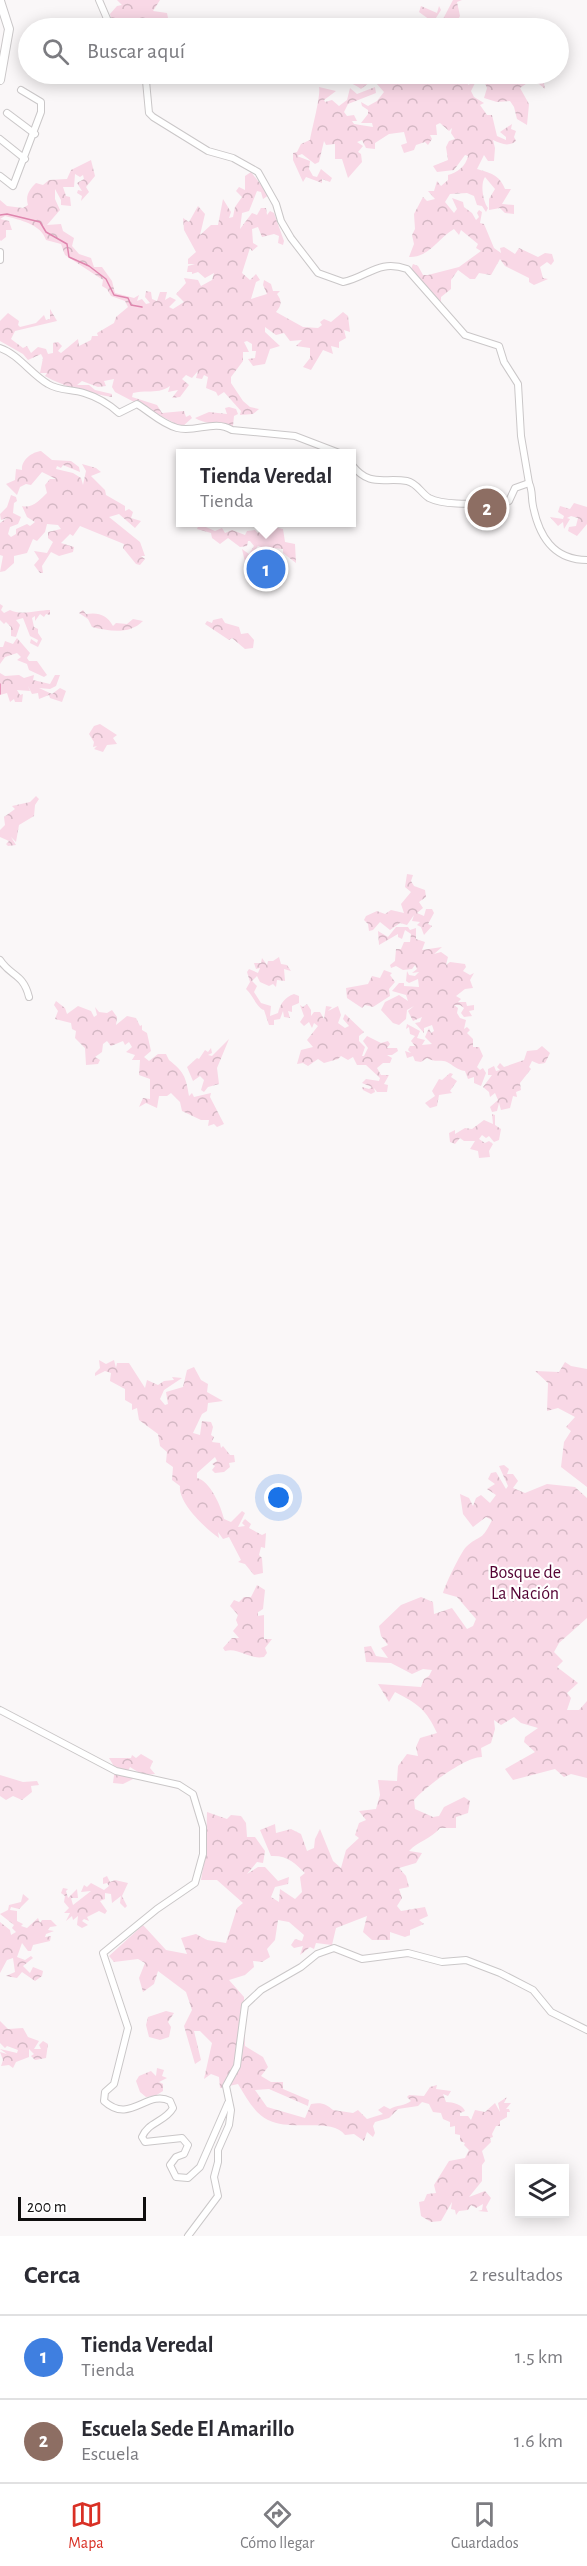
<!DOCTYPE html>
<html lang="es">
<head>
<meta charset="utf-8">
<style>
  body { margin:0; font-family:"Alegreya Sans",sans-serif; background:#f2f2f3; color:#2b2b33 }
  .controls { position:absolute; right:18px; bottom:18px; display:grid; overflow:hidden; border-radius:0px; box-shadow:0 3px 15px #0003 }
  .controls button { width:54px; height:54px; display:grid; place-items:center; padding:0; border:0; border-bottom:2px solid #e1e1e2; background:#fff; color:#2b2b33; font:30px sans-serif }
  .scale { position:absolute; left:18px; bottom:15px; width:128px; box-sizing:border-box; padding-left:6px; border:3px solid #0f0e0e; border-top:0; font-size:16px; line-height:21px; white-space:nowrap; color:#0f0e0e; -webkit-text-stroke:4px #fff; paint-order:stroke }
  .you { position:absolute; left:279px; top:1498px; width:21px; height:21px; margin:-15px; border:4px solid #fff; border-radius:50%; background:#1a73e8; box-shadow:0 0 0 9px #1a73e833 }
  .badge { display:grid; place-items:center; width:39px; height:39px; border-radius:50%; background:#d93025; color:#fff; font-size:20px; font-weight:700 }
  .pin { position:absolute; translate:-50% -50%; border:3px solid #fff; box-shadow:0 2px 6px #0006 }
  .popup { position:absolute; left:176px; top:449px; width:180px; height:78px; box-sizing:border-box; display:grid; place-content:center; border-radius:0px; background:#fff; filter:drop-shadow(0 2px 4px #0005); font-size:20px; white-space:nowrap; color:#7c7c81 }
  .popup b { font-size:22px; color:#2b2b33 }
  .popup::after { content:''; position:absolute; left:50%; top:100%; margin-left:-12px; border:12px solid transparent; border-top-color:#fff }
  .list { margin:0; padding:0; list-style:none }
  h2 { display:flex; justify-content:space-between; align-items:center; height:78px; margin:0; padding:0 24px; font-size:26px }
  h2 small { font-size:20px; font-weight:400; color:#7c7c81 }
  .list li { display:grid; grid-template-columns:39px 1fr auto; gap:18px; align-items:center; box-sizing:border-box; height:84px; padding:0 24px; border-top:2px solid #e1e1e2 }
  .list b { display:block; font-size:22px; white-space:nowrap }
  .list p { margin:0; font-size:20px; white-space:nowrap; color:#7c7c81 }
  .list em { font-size:20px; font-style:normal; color:#7c7c81 }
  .icon { flex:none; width:33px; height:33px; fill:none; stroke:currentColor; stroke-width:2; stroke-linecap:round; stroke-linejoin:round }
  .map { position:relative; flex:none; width:587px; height:2236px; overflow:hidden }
  .search { position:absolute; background:#fff; box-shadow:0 3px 15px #0003; left:18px; right:18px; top:18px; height:66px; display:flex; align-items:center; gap:15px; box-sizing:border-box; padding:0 21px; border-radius:33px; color:#7c7c81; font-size:22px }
  .sheet { height:246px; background:#fff }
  nav { display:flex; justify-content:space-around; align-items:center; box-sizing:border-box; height:84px; border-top:2px solid #e1e1e2; background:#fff; font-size:16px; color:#7c7c81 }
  nav a { display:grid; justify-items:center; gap:3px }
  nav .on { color:#d93025 }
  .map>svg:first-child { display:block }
  .forest { fill:url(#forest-crowns) }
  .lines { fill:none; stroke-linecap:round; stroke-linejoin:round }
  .stream { stroke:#df86ae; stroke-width:1.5 }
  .minor-casing { stroke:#cac7c8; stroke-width:8 }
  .major-casing { stroke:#cac7c8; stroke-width:10 }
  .minor { stroke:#fff; stroke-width:6 }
  .major { stroke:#fff; stroke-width:8 }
  .labels { text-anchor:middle; stroke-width:4.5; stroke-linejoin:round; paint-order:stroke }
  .park-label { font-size:18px; fill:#540233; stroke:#fff }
</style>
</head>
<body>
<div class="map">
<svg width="587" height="2236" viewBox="0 0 587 2236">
  <defs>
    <pattern id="forest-crowns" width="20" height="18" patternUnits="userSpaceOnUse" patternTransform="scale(1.5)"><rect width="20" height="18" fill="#f9d8e6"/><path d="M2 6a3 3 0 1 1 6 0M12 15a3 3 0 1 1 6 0" fill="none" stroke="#d4b8c4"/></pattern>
  </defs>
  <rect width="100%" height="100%" fill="#faf7f8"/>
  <g class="forest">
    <polygon points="117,0 160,0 153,11 167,13 169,23 156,27 158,21 152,18 148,21 150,28 145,28 144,22 137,20 128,26 122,23 120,28 125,28 113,28 110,14 117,6 122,5"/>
    <polygon points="453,0 462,0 457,2 460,16 457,21 462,28 416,28 421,27 421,20 430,20 419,12 421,6 437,13 439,6 441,10 436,18 443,19"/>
    <path d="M328,74H464L463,78L467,79L468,85L476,81L471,91L474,97L484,103L480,105L487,115H492L497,136L506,140V137L500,132L512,124L511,129L516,131L514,137L516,141C508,147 502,144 493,140L495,148L494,161H488L484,155L477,169C490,173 499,174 505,189H511L502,204L514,205V214L505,213L500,208L489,210V199L495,189L485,177C480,184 483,202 488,208L486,212L482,206L477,205L474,196L467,193L450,194L445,202L454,213L457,209L452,198L463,202L464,207L472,213L476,220L479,217L477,213L479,210L482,212L480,223L484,224L494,248L501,253L500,248L504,247L515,254L519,248L538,257L545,253L552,254L554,261L551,265L547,262L540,267L543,278L548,279L534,285L529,282V278L505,266L500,259L491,275L479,273L475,279H470L458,270L451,280V289L441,297V305L411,269L413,264L418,266L423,275H428L459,267L481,251L476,248L478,244L461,230L459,235L454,229C439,237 429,258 409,257L414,244L412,235L415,229L414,214L423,197L427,201L435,199L428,191H434L437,181L441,186L448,180V175C457,173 466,166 468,156L465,155L454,170L437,172L433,166L448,160L446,147L449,141L455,139L451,133L452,128L449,131L440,123L436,125L437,135H430L432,139L428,145L425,142L416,145L414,150L404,153L401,145L407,143L404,132L389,134L375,143V149L366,148L362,140L357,142L363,146L358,152L361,154L362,162L348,178L342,159H335V144L326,145L324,141L319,162L315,164L302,154L297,156L310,161L309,169L313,176L317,177L321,169L332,178L330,182L322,179V183L306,177L303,182L293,160V153L297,152L301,144L310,140C312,128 321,96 319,87L336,91L324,100L325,102L332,100L339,106L347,100L350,88L357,94L375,87L376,93L348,104L344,112L347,116L354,115L357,121H352L354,124L373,127L372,123H361L368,114V110L362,106L361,102L368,106L377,101L384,92L376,83L370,82L361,89C354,83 337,77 328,80L325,79Z"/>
    <polygon points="490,74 552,74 553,76 543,77 545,89 533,79 520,88 529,104 527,125 517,119 514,107 510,101 497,102 484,98 487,88 483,79"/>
    <path d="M91,160L95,176L86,187L89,192L81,201L82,196L77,193L78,190L82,191L77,183L84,179L83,175L80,177L75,174L74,187H63L66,196L70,197L71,206L61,205V200L55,189V199L60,210L47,225L61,224L63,231L74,238L72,246L79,254L91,258L94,267H102L112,281L115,293L134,298L139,295L137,301L142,299L146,304L150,303L145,297L146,291L151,292L152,299L157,301L160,292H167L165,300L170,297L176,300L169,307L173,309L184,302L176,294L186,283L184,278L198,280L201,286L212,280L214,273L205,278L198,272L192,274V272H187L188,266L195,264H188V259L196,252L184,230L183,218L189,222L198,206L205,214L200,235L211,225H218L223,199L231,212L229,218L233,217L235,207L242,197L236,191L239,187L245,190V176L251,172L269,195L263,199L261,192L257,191L249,211L242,213L240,229L252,213L257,215L261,208H266L267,215L270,211L274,213L284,241L283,245L278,243L279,236L274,234L262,237L258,227L252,229L253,243L258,246L252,251L250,248L242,273L250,280L256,274L260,280L256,282L251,299L267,294L263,285L264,280L271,284L273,291H280L277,294C282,301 282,305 276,312L303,327L318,328L322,325L320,322L324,319L331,322L343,312L348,316L350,332L344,330L346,338L339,342V348L331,346L333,354L323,350L311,370L303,367L310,358V348L296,346L302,340L290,341L284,333L276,335L265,327V332L280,346L270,349L265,364L253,366L248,359L255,358L256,351H252V344L247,341L244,342L249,352H243V361L231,377V383L243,401L250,407L259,409L253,414L240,415L241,411L224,392L218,396L216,392L206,388L208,377L204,375L202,379L196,378L198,371L192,378L186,375L182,379L189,385L180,397L172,398L178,390L168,392L170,386C158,395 146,389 133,393L132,397L157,405L162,413L184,411L186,417L190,415L192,418L182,427L115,392L112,387L114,379L104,381L106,386L98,387L82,381L77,385H89L95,390L112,394V397C89,393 64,387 45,376L47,373H40L43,358L41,354L28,360L23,354L0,341V321L8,313L19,321L18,325L20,327L36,323L44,315L46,320L50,319V309L57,321L15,331L11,339L23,348L27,346L31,353L38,347L46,349L48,354L53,353V343L58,342L62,346L58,351L61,353L78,339L79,346L91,340L92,336H98L97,333L114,323L116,317L128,307L125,301L111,296L107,289L102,286L103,280L65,255L61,244L46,240C41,224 20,220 5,216L0,219L9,221L12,230H6V237L1,241L0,240V200L7,206L23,208L28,205C25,195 30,189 36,183L43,185L49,180L67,179L71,170Z"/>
    <path d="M229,407L236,409L238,414L234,416L233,426C221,424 204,424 195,418L209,412L227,414L225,408Z"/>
    <path d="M41,451L52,460L71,461L79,467L80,472L63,465L61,468L57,466L56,469L73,473L81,478L83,485L86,471L82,464L96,468L101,472L91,476L105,490L106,495L125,506V511L129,509L133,512L131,518L141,521L135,528L119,514L109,517L140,542L145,556H141L145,559L140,565L136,564L123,548L124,544L80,526L73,536L70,534L61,543L74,547L73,552L59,556L51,552L42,566L43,573H40L34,565L39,559L34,551L47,553L53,542L48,538V532L61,529L58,525L47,524L45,532L37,541L33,539L27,553L14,556V563L5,571L0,572L3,556L0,555V523L7,518L1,520L0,514L7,507L11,495L16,497L17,501L14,503L13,513L21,517L18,524L10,527L8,534L11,537L16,534V529L27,524L30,526L35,522L27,517L22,506C32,509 41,499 47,493L45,485L50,479H56L42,472L31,485L26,484L20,487L17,495L6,484L15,480L16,469L22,470C21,460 32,452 41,451Z"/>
    <polygon points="574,503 587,507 587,524 577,536 568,531 569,527 576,526 578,518 571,516 567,518 570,519 564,529 563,522 558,526 550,517 563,519 564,516 558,512 560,506 570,509"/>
    <polygon points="253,523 262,524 267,531 275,529 277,525 278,528 283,529 285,542 295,544 296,563 283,553 283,549 273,548 270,550 258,546 256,549 262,557 249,559 261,566 258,576 245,562 242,549 249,554 254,546 250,541 248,541 247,546 240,547 228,538 220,544 212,538 211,533 197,529 199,524 215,531 222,528 225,533 232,530 245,535 247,531 255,530 258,533 260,531"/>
    <path d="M0,604L3,606L1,610L4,613L10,610C21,616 38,610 50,610V615L46,614L44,617L40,614L35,621V616L32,618L34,627L38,629V633L42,639L38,647L30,643L31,639L37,643L38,640L30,636L23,618L16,620L20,625L16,637L11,636V627L6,622L4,624L0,620Z"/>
    <path d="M83,610L86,614C99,612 107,615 113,626L116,623L127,624L133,619L143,621C129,635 109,631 92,627L88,619L79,613Z"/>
    <polygon points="222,618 225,623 239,627 241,634 248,633 254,640 253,648 245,649 232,638 229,640 205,624 207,621 212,623 213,620"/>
    <polygon points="17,638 30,653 27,658 29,661 37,661 47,675 44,677 29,670 27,664 17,660 21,657 17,653 5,657 0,664 0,647 3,647 5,641 13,644"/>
    <polygon points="0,673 5,676 19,675 24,678 34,675 33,680 50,684 55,675 60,675 56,686 50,689 39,688 52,694 60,688 66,691 62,702 50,698 49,695 39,699 38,693 32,694 28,686 30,691 17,690 20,695 23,694 22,702 15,702 14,699 10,702 7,693 0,695"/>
    <polygon points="100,724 117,735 113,738 117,744 107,745 103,752 94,749 97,746 93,747 94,742 89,734 94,726"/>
    <polygon points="36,796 39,799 35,805 34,816 19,825 16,842 11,837 16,845 8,846 6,844 9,841 0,837 0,830 5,825 4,817 15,809 12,806 30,802"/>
    <polygon points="407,874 413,875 411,881 414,886 425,890 426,897 419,902 423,908 417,913 424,916 426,909 432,909 434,913 428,924 432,926 424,935 421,927 417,925 420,922 412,921 414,915 407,925 400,923 390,930 380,922 373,930 369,931 368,924 364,920 366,916 377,911 385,914 391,910 404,913 401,904 411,892 405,887"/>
    <path d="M396,927H408L410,930L416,928V939L425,942L422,950L442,947L434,954L441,952L448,957L446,965L450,962L465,964L466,967L463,971L470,975L474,973L470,980L473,988L465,989L456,996L461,999L458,1002H466L467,1006L474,1005V1010L469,1011L472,1016L464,1017L461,1013L464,1008L460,1005H454L458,1008L457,1013L460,1018L466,1020L464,1029L467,1027L470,1030L467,1033L473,1039V1047H479L483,1056L477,1067L480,1070L483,1068L486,1073L481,1086L474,1083V1077L468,1079L465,1071C457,1070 453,1065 447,1062C440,1059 435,1063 427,1058L421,1062L415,1061L413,1056L407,1058L405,1051L411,1053L408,1050L410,1046H415L411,1041L415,1036L410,1034L409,1027L406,1029L407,1024L420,1031L417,1038L425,1040L422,1045L432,1044L425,1037L429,1028L431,1033L434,1031L432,1025L424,1028V1033L415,1023L420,1022L422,1017L413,1021L408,1011L414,1006L407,1010L406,1019L399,1025L393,1023L381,1010L385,1002L399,995L408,1001L406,995L392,991L399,983H404V986L419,987L418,979L409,983L406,981L407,971L409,975L415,976L419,972L412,973L417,969L415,965L412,969L403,970L396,966L391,968L390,965L395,961L396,949H401L404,942H410L411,934L405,930L402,939L398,937V934L379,945L378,931L388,937Z"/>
    <path d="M279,957L281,964L287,965L291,971L284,969L285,981L277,980L276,987L273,984L269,986L260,982L257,976L252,981L257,986L254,992L261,1003L271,1006L270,1016L278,1013C280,1004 285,997 294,994L299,996V1003L292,1006V1012L288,1011L290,1018L284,1017L283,1011L280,1019L274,1020V1025H269L264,1010C256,1007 253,995 246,989L250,982L247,972L249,969L258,973L260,968L256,969L254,963H261L262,958L267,965L268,961H273Z"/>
    <polygon points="384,970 392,973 390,975 395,982 389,989 390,996 373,1007 365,1005 362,1008 347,998 346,988 368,984 372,976 380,978"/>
    <path d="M56,1001L65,1008L67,1014L78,1006L91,1011L94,1017L97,1015L95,1007L99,1012L107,1013L112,1010L117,1017L116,1025L127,1016L136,1018L140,1026L142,1025V1030L147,1033L151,1051L144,1057L149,1061L158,1054H166L169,1060C183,1071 186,1076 189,1096L192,1093L194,1097L211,1093L210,1097L224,1124L217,1127L214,1124L208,1126L209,1120H201L182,1111L180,1102L171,1093L167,1096H159L157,1108L146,1103L139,1107L143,1098L150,1099V1079L139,1075L140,1060H132L135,1055L126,1052L132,1047L129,1042L125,1045L123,1041L111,1046L107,1041L103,1044L102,1052L95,1057L100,1060L98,1064L86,1065L85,1048L75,1038L76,1031L72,1029L71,1023L55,1019L58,1011L54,1005Z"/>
    <polygon points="307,1004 311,1010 311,1016 314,1012 320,1012 324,1019 326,1006 332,1007 328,1011 338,1006 341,1015 338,1023 345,1028 349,1026 343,1019 345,1014 364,1032 359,1036 359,1041 365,1047 362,1056 364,1056 368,1048 363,1041 367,1036 381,1043 388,1041 390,1044 387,1048 397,1048 398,1051 392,1055 387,1055 392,1058 390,1063 383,1063 377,1068 381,1075 389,1075 384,1084 388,1085 387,1092 377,1092 374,1088 375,1092 371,1094 363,1090 362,1087 369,1089 372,1087 362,1083 366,1079 379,1081 380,1078 366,1065 357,1065 353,1057 348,1060 341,1056 338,1059 324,1063 318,1059 308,1066 303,1063 297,1064 301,1050 313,1047 307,1040 318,1026 314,1023 312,1028 309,1022 304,1026 300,1022 304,1016 300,1005 303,1007"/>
    <polygon points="229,1039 217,1068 219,1084 208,1087 204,1092 201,1090 204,1080 200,1076 193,1081 187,1067 197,1058 199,1059 205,1050 208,1052 211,1048 212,1053 208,1055 212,1056"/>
    <polygon points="542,1046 550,1053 545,1063 539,1064 532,1061 529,1067 531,1069 520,1083 521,1090 516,1092 517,1097 513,1096 510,1108 501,1110 499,1103 497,1111 492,1112 490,1107 498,1100 495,1093 490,1097 489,1092 483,1087 492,1075 488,1075 488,1069 494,1066 496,1071 500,1070 497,1067 500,1063 504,1067 524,1060 527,1051 537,1050"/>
    <polygon points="450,1073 453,1074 451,1077 457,1081 450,1091 452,1093 439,1095 437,1106 430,1108 425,1103 435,1096 432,1091 439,1079 442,1080"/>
    <polygon points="492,1114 495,1115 495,1125 501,1129 499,1140 494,1142 489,1136 486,1138 482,1135 479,1139 485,1143 489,1141 493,1144 489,1151 490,1157 479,1158 478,1151 470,1149 475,1141 464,1141 460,1138 455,1144 450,1142 449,1133 455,1130 455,1134 465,1128 472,1129 484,1120 493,1124"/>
    <path d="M99,1360L106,1364L114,1360L116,1368L117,1363H129L145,1388L147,1380L158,1385L164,1381L174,1380L172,1377L182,1378L164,1390L160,1399L165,1405L168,1404L166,1392L183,1387L187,1370L194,1367L201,1380L208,1384L207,1392L223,1401L208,1403L207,1411L202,1414L193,1433L200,1435L202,1421L211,1422L213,1427L211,1435L214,1437L212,1442L220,1443L221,1448L223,1446L230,1455H234L235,1462L229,1463L230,1467L224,1472L215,1473L212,1470L215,1466L212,1464L217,1461L215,1457L197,1473V1478C210,1481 221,1506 224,1519L231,1522L242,1511L245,1513L238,1527L245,1526L242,1523L245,1519L251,1524L249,1528L262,1535L266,1533L265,1548L261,1547L259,1555L262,1558L263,1573L254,1575L245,1564L238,1562L241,1560L229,1537L223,1539L218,1532L219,1538C205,1528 178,1503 180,1486L172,1480L173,1467L166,1462L167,1452L160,1446L158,1434L139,1420L137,1408L132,1410V1404L125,1400V1389L110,1381L111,1373L105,1371L95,1376V1373L100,1368Z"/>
    <polygon points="565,1362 571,1366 587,1369 587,1487 561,1467 564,1442 571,1431 566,1427 575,1417 558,1408 547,1411 548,1383 535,1371 559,1372"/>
    <path d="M504,1465L509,1469L507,1474H513L518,1481L513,1488L525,1493L547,1484L575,1487L587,1498V1618L559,1643L554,1652L563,1661L557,1667L578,1683L567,1693L571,1698L567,1710H579L587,1701V1778L571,1774L564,1777L555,1769L513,1780L505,1769L535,1752L524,1742L525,1737L538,1728L521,1723L514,1717L501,1725L494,1720L495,1729L491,1743L481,1748L482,1757C466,1756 424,1788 414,1800L415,1809L433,1817L439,1816L444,1807L464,1797L470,1801L468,1813L456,1817V1828H440C431,1839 418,1841 409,1851L422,1853L416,1863L399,1868L406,1876L409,1887L399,1889L402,1898L397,1906L401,1911L425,1907L428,1916L419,1920L424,1924L410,1930V1935L405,1937L390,1932V1940H372L363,1932L367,1916L336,1928L332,1945L316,1943L314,1949L310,1947L300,1955L303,1946L294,1948L291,1945L295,1939L302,1941L304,1935L289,1922L278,1920L275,1940L267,1949L270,1957L262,1962L253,1961L254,1967L245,1975L229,1980L244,1997L245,2046L263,2057L268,2067L261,2076L271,2082H283V2089L309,2100L308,2106L269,2089L255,2090L267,2107L305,2118L311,2104C322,2102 326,2104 333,2110L353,2113L358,2110L367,2119L383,2114L378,2110L384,2106L390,2109C396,2105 405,2106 411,2101L407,2097L409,2095L424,2096L430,2087L437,2085L436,2089L451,2091L448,2096L443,2094L446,2102C453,2102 463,2105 465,2111L460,2113V2116H468L471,2120L475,2110L485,2112L495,2103L500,2112L498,2103L507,2097L504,2103H511L506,2109H509L510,2112H507V2117L500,2121V2126H496L492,2134L493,2137L490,2138L491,2142L482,2151L485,2161L482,2165V2181L469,2197L485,2191L491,2198L486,2207L488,2212L478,2211L482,2210L483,2204L476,2208L471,2205L468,2210L459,2211L456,2215L455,2210L451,2209L452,2202L441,2221L431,2222L421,2216L419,2202L424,2201L427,2194L436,2193L434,2185L449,2161L465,2158L469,2150L464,2145L465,2143L460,2141V2135L455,2134V2126L450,2127V2122L443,2119L441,2113L433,2112L429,2104L422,2102L418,2106L398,2109L389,2118L375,2122L373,2126L375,2133L373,2137L367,2132L364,2141L354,2134L345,2135C332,2117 291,2132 268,2120C254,2113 246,2097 238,2084L220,2088L219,2077L211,2074L204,2079L212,2043L200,2031H194L201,2060L195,2064L184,2026L192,2010L186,1992L158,1971L154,1984L143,1992L139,1978L145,1963L138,1959L114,1962L109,1956L143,1925L166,1950L187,1954L181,1938L196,1934L207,1940L226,1943L237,1908L243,1903L217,1880H201L206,1851L207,1812L227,1819L231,1815L241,1816L246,1823L247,1837H255L265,1851L263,1863L257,1862L247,1874L258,1867H265L278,1881L289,1877L288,1884L275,1887L271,1897L279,1902L280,1889L295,1899L302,1892L300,1877L305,1873C295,1863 287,1855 271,1856L260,1830L275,1824L276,1833L291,1829L301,1834L307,1851L314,1848L315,1839L320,1829L333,1861L341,1868L346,1850L359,1838L355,1835L359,1823L366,1820L359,1811L376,1809L380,1795L378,1780L397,1781L398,1766L407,1754L418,1756L416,1747L420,1738L437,1733C426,1709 418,1704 395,1692L389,1702L378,1684L421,1687L424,1679L429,1676L432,1670L423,1669L412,1674L391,1663L366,1662L364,1647L371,1646L376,1656L388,1658L381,1648L388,1645L381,1636L379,1626L401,1605L421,1597L433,1602L434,1614L452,1608L467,1629L473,1626L476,1619L457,1597L443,1593C445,1585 461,1552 466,1547C481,1533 481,1543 492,1520L486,1517L473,1527L463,1514L460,1494L469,1498L473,1506L476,1498L481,1495L490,1503L496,1495L487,1489L495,1484L488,1479L491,1473L496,1472L506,1489L508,1486L499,1466Z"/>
    <path d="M257,1585L265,1590L263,1609L258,1612V1616L264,1615V1639H272L265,1648L267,1653L264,1657C249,1660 239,1647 225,1651L223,1648L232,1638H239L233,1631L238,1625L236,1620L238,1615L230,1606L234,1600L239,1602L244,1597H251Z"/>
    <polygon points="141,1754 153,1761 150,1768 155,1774 143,1775 130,1767 128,1771 120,1768 134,1776 133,1779 123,1784 113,1783 115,1768 109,1758 131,1758 132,1755 136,1758"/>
    <polygon points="0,1775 23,1782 37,1781 39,1785 31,1786 32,1792 22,1800 13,1796 6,1800 0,1796"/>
    <polygon points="107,1876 110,1882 115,1880 128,1883 122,1896 127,1906 125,1908 120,1903 121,1896 112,1903 111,1894 105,1893 105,1899 100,1901 107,1911 105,1914 99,1911 87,1917 89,1921 84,1919 82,1921 88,1925 82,1928 77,1925 78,1916 73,1920 72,1916 66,1921 70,1913 64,1913 69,1908 64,1902 65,1896 61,1893 63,1888 68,1889 66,1891 68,1898 77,1889 78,1898 71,1898 73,1905 91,1891 81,1892 84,1885 87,1887 91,1883 104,1890 109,1886 107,1883 103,1884 103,1878"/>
    <polygon points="23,1894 29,1899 19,1909 11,1907 10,1910 17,1911 17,1921 23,1924 21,1926 27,1928 38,1918 40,1923 42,1920 51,1920 57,1926 50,1927 48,1930 54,1931 46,1934 45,1937 51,1936 50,1941 33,1945 31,1951 28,1951 22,1943 17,1957 25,1960 31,1956 33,1958 23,1966 30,1973 33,1967 43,1971 42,1976 35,1981 22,1972 17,1978 6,1976 15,1972 13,1958 7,1960 0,1973 0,1922 10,1930 11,1935 16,1932 12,1928 14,1925 0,1914 8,1910 9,1905 21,1902"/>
    <polygon points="166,2011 174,2013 168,2022 171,2027 169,2037 160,2040 149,2037 146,2025 148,2017"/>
    <polygon points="0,2021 8,2029 23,2028 28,2037 39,2041 34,2049 41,2049 39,2045 43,2041 48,2044 46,2058 35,2060 31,2056 34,2054 29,2049 29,2057 16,2062 13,2068 9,2065 1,2066 3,2060 0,2052 7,2054 0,2049 17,2053 18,2050 7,2046 5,2048 0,2043"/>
    <polygon points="157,2068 164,2070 162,2076 167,2078 159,2082 163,2084 163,2091 155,2096 146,2097 140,2092 136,2081 139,2076 151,2071 156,2076"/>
  </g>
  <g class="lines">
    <g class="stream">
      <polyline points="0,215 7,214 40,222 46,232 67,244 69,257 89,266 106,279 114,295 128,298 131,305 142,307"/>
      <polyline points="0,684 0,694"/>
    </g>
    <defs>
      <g id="minor">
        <polyline points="99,0 111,28"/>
        <path d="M142,74L146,81L149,113L153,117L208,151L233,158L258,172L276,204L281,221L291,238L318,273L343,282C368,277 378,259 407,269L465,335L499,346L504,362L518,384L521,436L529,483"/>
        <polyline points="7,113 35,134"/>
        <polyline points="0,139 25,159"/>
        <polyline points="0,176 13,186 41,112 41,102 21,90"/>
        <polyline points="0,252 0,260"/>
        <path d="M0,348C18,354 31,374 48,384C59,391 72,389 84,393C97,397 109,404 119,413L137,404C150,412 162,424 177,428C196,433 214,419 232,430L295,436L342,454"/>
        <path d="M352,465C370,488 384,477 407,481C417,483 421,493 429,498C447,507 484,503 504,503L509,501L515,488L529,483C533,491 531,497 533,506C539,536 553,560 587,560"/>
        <path d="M0,960C11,977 23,973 29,997"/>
        <path d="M0,1710L116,1771L179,1785L193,1794L203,1827V1854L195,1883L157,1909L103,1953L128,2028L114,2084L105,2092L104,2101C130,2125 147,2089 170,2101L173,2108C165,2122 148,2122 142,2137L145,2142L182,2138L188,2145L184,2154L176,2157L170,2165L176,2177L188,2178L200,2167L228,2103"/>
        <polyline points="188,2236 218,2196 214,2177 218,2162 218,2150 229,2125 231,2110 226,2086 237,2066 245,2005 261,1990 301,1967 317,1954 334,1948 362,1959 408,1953 442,1962 466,1960 500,1973 533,1990 551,2012 587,2030"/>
      </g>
      <polyline id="major" points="0,1 9,29 0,80"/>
    </defs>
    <use href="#minor" class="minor-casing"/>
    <use href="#major" class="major-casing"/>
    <use href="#minor" class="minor"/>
    <use href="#major" class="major"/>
  </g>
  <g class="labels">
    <g class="park-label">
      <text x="525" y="1578">Bosque de<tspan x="525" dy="21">La Nación</tspan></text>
    </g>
  </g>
</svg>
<div class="controls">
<button><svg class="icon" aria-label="layers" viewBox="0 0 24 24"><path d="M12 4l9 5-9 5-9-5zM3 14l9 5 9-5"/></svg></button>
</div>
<div class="scale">200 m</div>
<div class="you"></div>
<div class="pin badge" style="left:266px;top:569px;background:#3f7fe0">1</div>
<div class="popup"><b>Tienda Veredal</b>Tienda</div>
<div class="pin badge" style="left:487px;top:508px;background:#8d6e63">2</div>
<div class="search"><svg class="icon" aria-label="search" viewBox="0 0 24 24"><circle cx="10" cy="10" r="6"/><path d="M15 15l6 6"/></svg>Buscar aquí</div>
</div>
<section class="sheet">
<h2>Cerca<small>2 resultados</small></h2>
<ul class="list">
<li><span class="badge" style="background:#3f7fe0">1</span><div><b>Tienda Veredal</b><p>Tienda</p></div><em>1.5 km</em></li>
<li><span class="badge" style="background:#8d6e63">2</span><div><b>Escuela Sede El Amarillo</b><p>Escuela</p></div><em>1.6 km</em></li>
</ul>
</section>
<nav>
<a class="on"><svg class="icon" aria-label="map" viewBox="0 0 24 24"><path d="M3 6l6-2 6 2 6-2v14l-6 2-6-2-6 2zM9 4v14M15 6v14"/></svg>Mapa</a>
<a><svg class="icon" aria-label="directions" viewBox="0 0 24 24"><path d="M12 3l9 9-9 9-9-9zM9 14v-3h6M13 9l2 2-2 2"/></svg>Cómo llegar</a>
<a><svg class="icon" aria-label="saved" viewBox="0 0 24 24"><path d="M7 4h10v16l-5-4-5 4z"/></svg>Guardados</a>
</nav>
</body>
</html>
